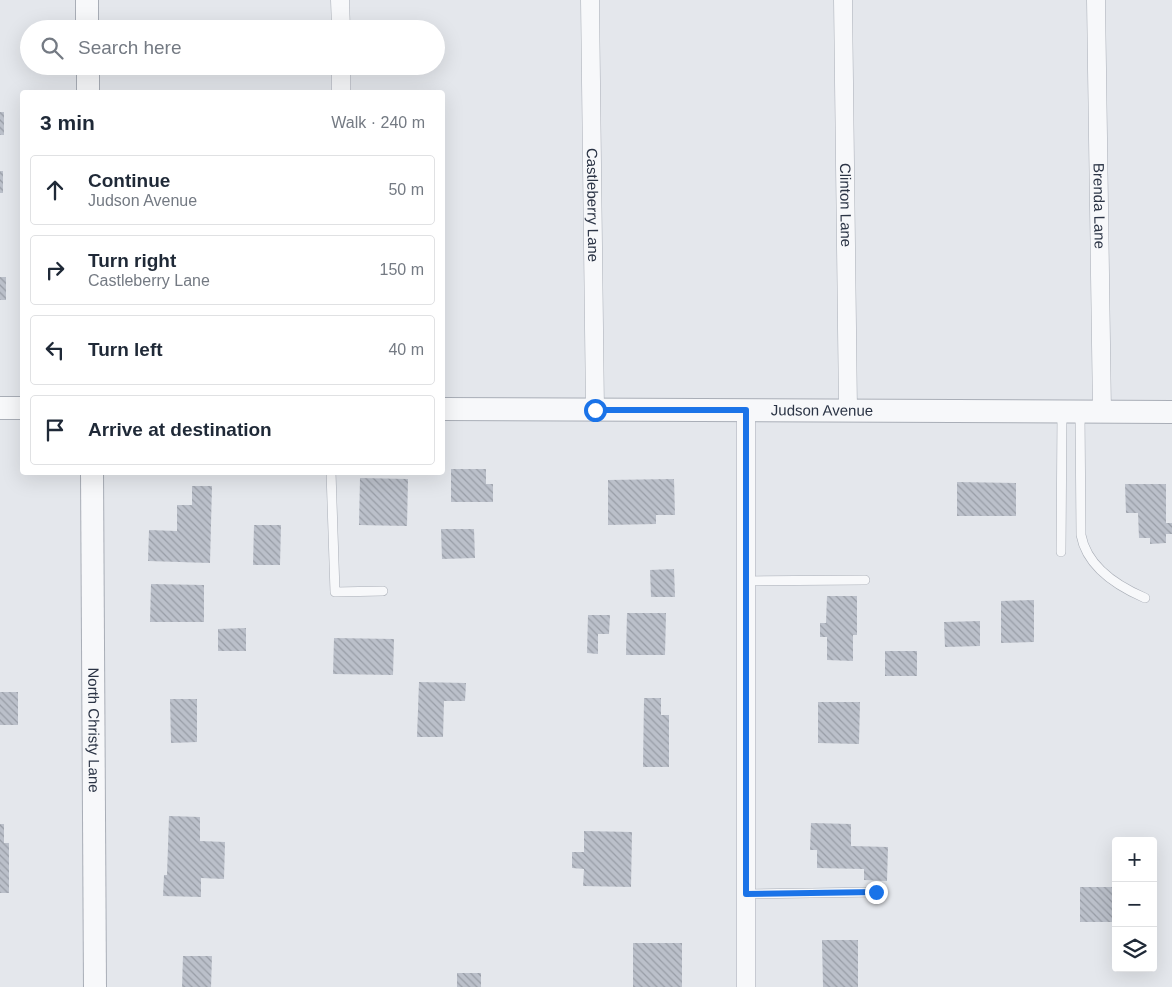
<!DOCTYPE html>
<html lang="en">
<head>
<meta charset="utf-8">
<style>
  body { margin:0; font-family:Arial,sans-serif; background:#f6f6f7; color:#1f2937 }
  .controls { position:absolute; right:15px; bottom:15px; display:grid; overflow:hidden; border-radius:5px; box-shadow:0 5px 20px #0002 }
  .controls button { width:45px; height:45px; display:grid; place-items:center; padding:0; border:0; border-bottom:1px solid #e0e1e3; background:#fff; color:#1f2937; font:25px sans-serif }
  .stop { position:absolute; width:15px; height:15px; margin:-11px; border:4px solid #1a73e8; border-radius:50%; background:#fff }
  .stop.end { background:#1a73e8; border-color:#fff; box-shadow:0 1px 5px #0008 }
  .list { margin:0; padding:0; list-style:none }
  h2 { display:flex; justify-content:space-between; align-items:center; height:65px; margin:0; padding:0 20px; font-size:21px }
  h2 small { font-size:16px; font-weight:400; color:#747a83 }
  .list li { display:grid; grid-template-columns:32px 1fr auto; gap:15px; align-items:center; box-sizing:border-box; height:70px; margin:0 10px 10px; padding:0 10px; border:1px solid #e0e1e3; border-radius:5px }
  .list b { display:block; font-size:19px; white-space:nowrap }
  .list p { margin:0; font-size:16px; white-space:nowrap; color:#747a83 }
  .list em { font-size:16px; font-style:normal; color:#747a83 }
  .icon { flex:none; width:28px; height:28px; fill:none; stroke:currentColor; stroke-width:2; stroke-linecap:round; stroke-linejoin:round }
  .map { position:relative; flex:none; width:1172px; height:987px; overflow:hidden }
  .search { position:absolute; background:#fff; box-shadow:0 5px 20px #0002; left:20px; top:20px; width:425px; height:55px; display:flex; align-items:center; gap:12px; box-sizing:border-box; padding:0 18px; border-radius:28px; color:#747a83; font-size:19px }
  .panel { position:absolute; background:#fff; box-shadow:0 5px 20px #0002; left:20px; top:90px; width:425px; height:385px; border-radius:5px }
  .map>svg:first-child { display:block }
  .building { fill:url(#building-back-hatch) }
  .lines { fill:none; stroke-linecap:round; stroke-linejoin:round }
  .service-casing { stroke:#a9aeb7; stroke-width:10 }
  .minor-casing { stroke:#a9aeb7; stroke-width:19 }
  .tertiary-casing { stroke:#a9aeb7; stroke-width:24 }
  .service { stroke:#f7f8fa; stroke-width:9 }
  .minor { stroke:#f7f8fa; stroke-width:18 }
  .tertiary { stroke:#f7f8fa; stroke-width:22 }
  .route { stroke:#1a73e8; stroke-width:6 }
  .labels { text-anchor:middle; stroke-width:5; stroke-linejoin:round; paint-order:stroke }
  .street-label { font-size:15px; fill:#2b3445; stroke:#f4f6f9 }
</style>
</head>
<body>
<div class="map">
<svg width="1172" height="987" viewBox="0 0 1172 987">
  <defs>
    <pattern id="building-back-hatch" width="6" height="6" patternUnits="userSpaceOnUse" patternTransform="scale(1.25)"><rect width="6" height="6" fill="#bbc0ca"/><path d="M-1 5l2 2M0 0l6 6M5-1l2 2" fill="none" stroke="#989da6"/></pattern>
  </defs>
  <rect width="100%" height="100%" fill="#e4e7ec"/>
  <g class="building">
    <rect x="0" y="112" width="4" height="23"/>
    <rect x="0" y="171" width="3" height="22"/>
    <rect x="0" y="277" width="6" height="23"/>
    <polygon points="451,469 486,469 486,484 493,484 493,502 451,502"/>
    <polygon points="360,478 408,479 407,526 359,525"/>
    <polygon points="674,479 675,515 656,515 656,524 608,525 608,480"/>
    <polygon points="957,482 1016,483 1016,516 957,516"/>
    <polygon points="1125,484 1166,484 1166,523 1172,523 1172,534 1166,534 1166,543 1150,544 1150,538 1139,538 1138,513 1126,513"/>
    <polygon points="192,486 212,486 210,563 148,561 149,530 177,531 177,505 192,505"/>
    <polygon points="254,525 281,525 280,565 253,565"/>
    <polygon points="441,529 474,529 475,558 442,559"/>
    <polygon points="674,569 675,597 651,597 650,570"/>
    <polygon points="151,584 204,585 204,622 150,622"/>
    <polygon points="827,596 857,596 857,635 853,635 853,661 827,660 827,637 820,637 820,623 826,623"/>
    <polygon points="1034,600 1034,642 1001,643 1001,601"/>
    <polygon points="627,613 666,613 665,655 626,655"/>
    <polygon points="588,615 610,615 609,634 598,634 598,654 587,653"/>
    <polygon points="980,621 980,646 945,647 944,622"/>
    <polygon points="246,628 246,651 218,651 218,629"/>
    <polygon points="334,638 394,639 393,675 333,674"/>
    <rect x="885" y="651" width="32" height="25"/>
    <polygon points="419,682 466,683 465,701 444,701 443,737 417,737"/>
    <rect x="0" y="692" width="18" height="33"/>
    <polygon points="644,698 661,698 661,715 669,715 669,767 643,767"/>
    <polygon points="170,699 197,699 197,742 171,743"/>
    <polygon points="818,702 860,702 859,744 818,743"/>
    <polygon points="169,816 200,817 200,841 225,842 224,879 201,878 201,897 163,896 164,875 167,875"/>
    <polygon points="811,823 851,824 851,846 888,847 887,881 864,880 864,869 817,868 817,850 810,850"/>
    <polygon points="0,824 4,824 4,843 9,843 9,893 0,893"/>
    <polygon points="584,831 632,832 631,887 583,886 584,869 572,868 572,852 584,852"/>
    <rect x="1080" y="887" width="36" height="35"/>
    <polygon points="822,940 858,940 858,987 823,987"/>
    <rect x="633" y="943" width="49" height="44"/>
    <polygon points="183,956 212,956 211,987 182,987"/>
    <rect x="457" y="973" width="24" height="14"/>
  </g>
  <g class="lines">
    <defs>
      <g id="service">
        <path d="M1080,412L1081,535C1087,567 1117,586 1145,598"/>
        <polyline points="331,472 335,592 383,591"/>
        <polyline points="1061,552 1062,412"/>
        <polyline points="746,581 865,580"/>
        <polyline points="746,894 876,892"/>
      </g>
      <g id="minor">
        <polyline points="340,0 341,29"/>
        <path id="s1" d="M590,0L595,410"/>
        <path id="s2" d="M843,0L848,410"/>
        <path id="s3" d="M1096,0L1102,412"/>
        <polyline points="341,66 341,92"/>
        <polyline points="746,410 746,987"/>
      </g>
      <g id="tertiary">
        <polyline points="87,0 87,29"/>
        <polyline points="88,66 88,92"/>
        <polyline points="0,408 22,408"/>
        <path id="s4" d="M442,409L1172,412"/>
        <path id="s5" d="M92,472L95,987"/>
      </g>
    </defs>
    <use href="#service" class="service-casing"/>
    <use href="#minor" class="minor-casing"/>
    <use href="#tertiary" class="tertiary-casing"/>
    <use href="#service" class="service"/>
    <use href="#minor" class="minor"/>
    <use href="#tertiary" class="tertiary"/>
  </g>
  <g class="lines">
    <polyline class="route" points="595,410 746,410 746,894 876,892"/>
  </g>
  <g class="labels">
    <g class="street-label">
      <text dy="5" stroke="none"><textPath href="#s1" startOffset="205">Castleberry Lane</textPath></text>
      <text dy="5" stroke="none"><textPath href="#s2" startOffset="205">Clinton Lane</textPath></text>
      <text dy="5" stroke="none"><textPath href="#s3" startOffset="206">Brenda Lane</textPath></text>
      <text dy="5" stroke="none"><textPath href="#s4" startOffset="380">Judson Avenue</textPath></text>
      <text dy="5" stroke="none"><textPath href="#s5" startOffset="258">North Christy Lane</textPath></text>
    </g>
  </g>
</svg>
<div class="controls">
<button>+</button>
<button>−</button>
<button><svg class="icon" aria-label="layers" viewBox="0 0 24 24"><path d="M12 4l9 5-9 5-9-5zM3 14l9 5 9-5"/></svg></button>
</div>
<div class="stop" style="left:595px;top:410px"></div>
<div class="stop end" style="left:876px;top:892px"></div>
<div class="search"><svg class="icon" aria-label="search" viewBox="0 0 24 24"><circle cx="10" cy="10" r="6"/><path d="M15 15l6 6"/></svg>Search here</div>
<section class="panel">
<h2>3 min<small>Walk · 240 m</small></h2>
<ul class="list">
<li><svg class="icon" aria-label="ahead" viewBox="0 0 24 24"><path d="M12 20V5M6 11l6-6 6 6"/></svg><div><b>Continue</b><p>Judson Avenue</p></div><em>50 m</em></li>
<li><svg class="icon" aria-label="right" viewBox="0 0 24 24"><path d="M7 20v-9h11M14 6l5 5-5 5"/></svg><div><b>Turn right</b><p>Castleberry Lane</p></div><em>150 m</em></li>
<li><svg class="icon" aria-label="left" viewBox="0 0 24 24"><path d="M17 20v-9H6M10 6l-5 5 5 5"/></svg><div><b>Turn left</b></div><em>40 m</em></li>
<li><svg class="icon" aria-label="arrive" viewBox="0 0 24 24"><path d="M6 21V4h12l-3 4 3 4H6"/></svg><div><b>Arrive at destination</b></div></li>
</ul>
</section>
</div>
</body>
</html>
